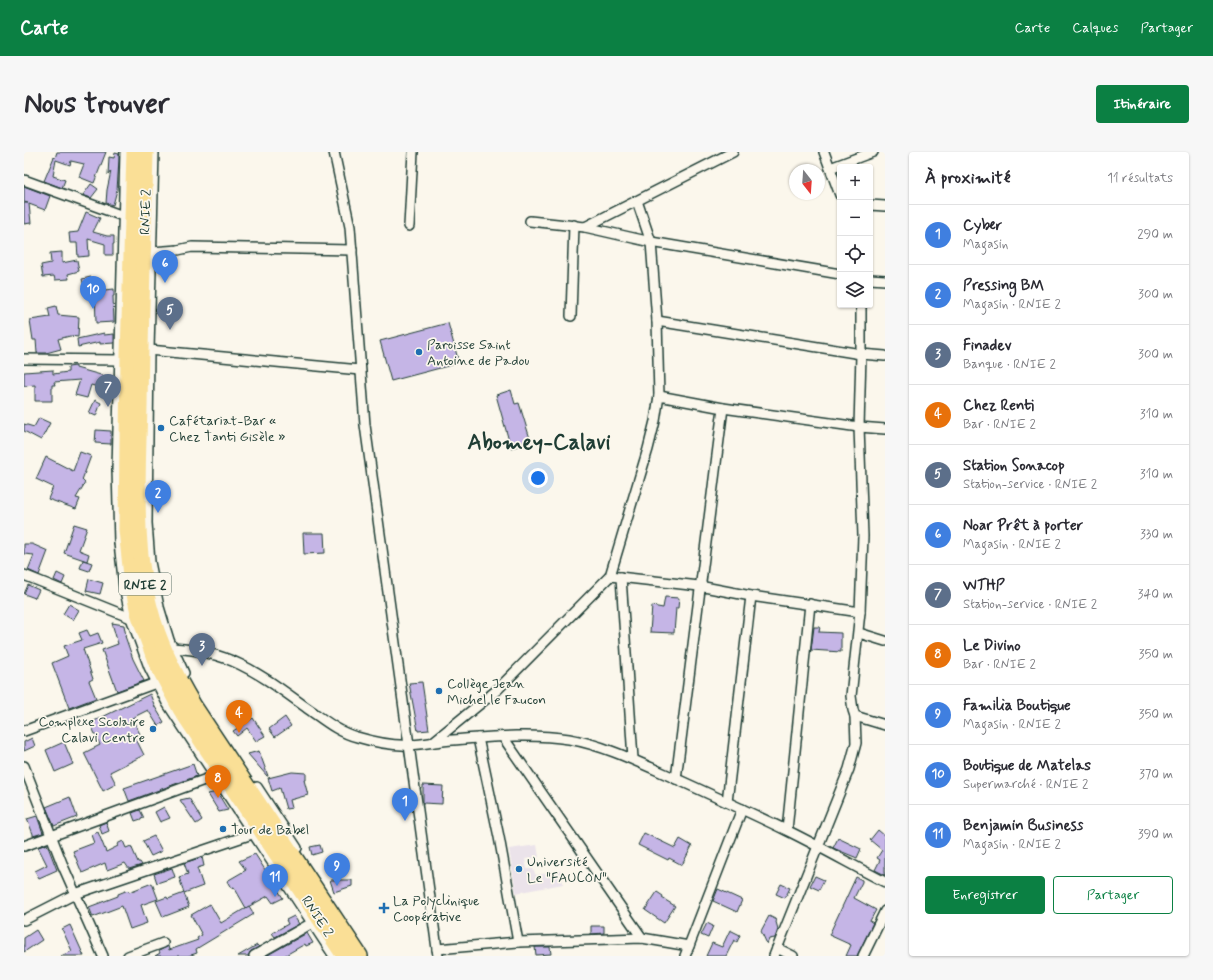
<!DOCTYPE html>
<html lang="fr">
<head>
<meta charset="utf-8">
<style>
  body { margin:0; font-family:Mynerve,sans-serif; background:#f7f7f7; color:#2b2b33 }
  .controls { position:absolute; right:12px; top:12px; display:grid; overflow:hidden; border-radius:4px; box-shadow:0 1px 3px #0004 }
  .controls button { width:36px; height:36px; display:grid; place-items:center; padding:0; border:0; border-bottom:1px solid #e1e1e2; background:#fff; color:#2b2b33; font:20px sans-serif }
  .compass { position:absolute; left:765px; top:12px; width:36px; height:36px; border-radius:50%; background:#fff; box-shadow:0 1px 3px #0004; rotate:163deg }
  .you { position:absolute; left:514px; top:326px; width:14px; height:14px; margin:-10px; border:3px solid #fff; border-radius:50%; background:#1a73e8; box-shadow:0 0 0 6px #1a73e833 }
  .badge { display:grid; place-items:center; width:26px; height:26px; border-radius:50%; background:#0b8043; color:#fff; font-size:13px; font-weight:700 }
  .pin { position:absolute; translate:-50% -33px; filter:drop-shadow(0 1px 2px #0008) }
  .pin::after { content:''; position:absolute; top:21px; width:14px; height:12px; background:inherit; clip-path:polygon(0 0,100% 0,50% 100%) }
  .list { margin:0; padding:0; list-style:none }
  h2 { display:flex; justify-content:space-between; align-items:center; height:52px; margin:0; padding:0 16px; font-size:17px }
  h2 small { font-size:13px; font-weight:400; color:#7c7c81 }
  .list li { display:grid; grid-template-columns:26px 1fr auto; gap:12px; align-items:center; box-sizing:border-box; height:60px; padding:0 16px; border-top:1px solid #e1e1e2 }
  .list b { display:block; font-size:15px; white-space:nowrap }
  .list p { margin:0; font-size:13px; white-space:nowrap; color:#7c7c81 }
  .list em { font-size:13px; font-style:normal; color:#7c7c81 }
  .actions { display:flex; gap:8px; padding:12px 16px }
  .actions a { flex:1; padding:9px 0; border:1px solid #0b8043; border-radius:4px; text-align:center; font-size:14px; color:#0b8043 }
  .actions .main { background:#0b8043; color:#fff }
  .icon { flex:none; width:22px; height:22px; fill:none; stroke:currentColor; stroke-width:2; stroke-linecap:round; stroke-linejoin:round }
  .map { position:relative; flex:none; width:861px; height:804px; overflow:hidden; border-radius:4px }
  header { display:flex; align-items:center; gap:24px; box-sizing:border-box; height:56px; padding:0 20px; background:#0b8043; color:#fff }
  header strong { font-size:19px }
  nav { display:flex; gap:22px; margin-inline-start:auto; font-size:14px }
  .intro { display:flex; align-items:center; justify-content:space-between; box-sizing:border-box; height:96px; padding:0 24px }
  h1 { margin:0; font-size:28px }
  .button { padding:10px 18px; border-radius:4px; background:#0b8043; color:#fff; font-size:14px; font-weight:700 }
  main { display:flex; gap:24px; padding:0 24px }
  aside { flex:1; background:#fff; border-radius:4px; box-shadow:0 1px 3px #0004 }
  .map>svg:first-child { display:block }
  .built { fill:#ebe3ea }
  .building { fill:#c5b5e6; stroke:#1f3d34 }
  .lines { fill:none; stroke-linecap:round; stroke-linejoin:round }
  .minor-casing { stroke:#1f3d34; stroke-width:12 }
  .trunk-casing { stroke:#1f3d34; stroke-width:18 }
  .minor { stroke:#fbf7ec; stroke-width:9 }
  .trunk { stroke:#fadf96; stroke-width:15 }
  .poi-dot { fill:#1f6fb2; stroke:#fbf7ec; stroke-width:1.5 }
  .labels { text-anchor:middle; stroke-width:3.5; stroke-linejoin:round; paint-order:stroke }
  .shield { fill:#fbf7ec; stroke:#61756b; stroke-width:1 }
  .shield-label { font-size:13px; font-weight:bold; fill:#1f3d34 }
  .street-label { font-size:14px; fill:#1f3d34; stroke:#fbf7ec }
  .poi-label { font-size:14px; fill:#1f3d34; stroke:#fbf7ec; text-anchor:start }
  .town-label { font-size:22px; font-weight:bold; fill:#1f3d34; stroke:#fbf7ec }
</style>
</head>
<body>
<header>
<strong>Carte</strong>
<nav><a>Carte</a><a>Calques</a><a>Partager</a></nav>
</header>
<div class="intro"><h1>Nous trouver</h1><a class="button">Itinéraire</a></div>
<main>
<div class="map">
<svg width="861" height="804" viewBox="0 0 861 804">
  <rect width="100%" height="100%" fill="#fbf7ec"/>
  <filter id="ink" filterUnits="userSpaceOnUse"><feTurbulence type="fractalNoise" baseFrequency=".025" numOctaves="2"/><feDisplacementMap in="SourceGraphic" scale="8" xChannelSelector="R" yChannelSelector="G"/><feConvolveMatrix kernelMatrix="1 2 1 2 8 2 1 2 1" color-interpolation-filters="sRGB"/></filter>
  <g filter="url(#ink)">
    <polygon class="built" points="513,693 515,705 501,707 503,717 509,717 512,723 537,719 539,732 492,741 485,697"/>
    <g class="building">
      <polygon points="33,0 82,0 70,31 55,25 60,12 47,9 46,13 32,8 29,24 41,28 38,36 20,29 30,5 31,6"/>
      <polygon points="91,1 95,2 95,8 93,38 89,53 82,51 83,38 87,19 84,23 85,5 90,6"/>
      <polygon points="67,32 74,37 67,46 59,43"/>
      <polygon points="0,34 26,44 21,58 5,52 7,71 0,72 0,51 4,51 0,50"/>
      <polygon points="62,60 76,66 69,80 83,84 90,84 90,92 89,92 89,103 81,103 81,92 64,87 65,104 54,105 53,91 46,91 45,81 54,80"/>
      <polygon points="38,100 38,111 53,108 55,119 44,122 45,127 31,128 30,124 19,125 17,113 27,111 26,101"/>
      <polygon points="67,125 70,136 61,138 58,127"/>
      <polygon points="90,137 90,144 89,144 90,170 72,171 71,139"/>
      <polygon points="32,154 34,163 55,165 54,185 46,184 34,187 37,197 22,201 13,201 12,188 9,188 6,168 26,165 24,156"/>
      <polygon points="424,171 435,211 367,229 356,189"/>
      <polygon points="80,181 80,183 90,182 90,191 76,192 76,190 54,195 53,187"/>
      <polygon points="52,214 52,216 84,225 81,237 67,233 63,246 51,243 56,228 30,230 31,233 28,233 28,249 11,249 11,233 0,234 0,220 29,218 29,222 44,220 44,215"/>
      <polygon points="487,238 491,252 495,251 507,290 487,296 472,243"/>
      <polygon points="71,248 77,251 72,264 65,261"/>
      <polygon points="15,266 26,271 17,288 0,279 0,272 10,275"/>
      <polygon points="72,278 87,279 87,292 71,291"/>
      <polygon points="56,300 67,304 58,328 61,331 52,346 56,347 52,357 24,347 29,335 12,327 22,305 49,319"/>
      <polygon points="50,372 63,376 55,398 65,402 63,409 40,401"/>
      <polygon points="279,381 300,381 301,401 280,402"/>
      <polygon points="0,392 8,392 24,399 15,423 4,418 10,403 0,402"/>
      <polygon points="59,408 68,411 65,419 56,416"/>
      <polygon points="33,421 41,425 38,432 30,428"/>
      <polygon points="65,427 79,431 76,442 62,439"/>
      <polygon points="4,433 15,438 11,446 0,442"/>
      <polygon points="641,445 655,446 654,456 652,456 650,481 626,480 628,454 639,456"/>
      <polygon points="45,452 55,458 49,468 39,462"/>
      <polygon points="88,471 100,473 102,484 101,484 109,507 120,529 93,539 78,498 94,492"/>
      <polygon points="790,475 796,475 795,480 817,481 817,500 787,498"/>
      <polygon points="63,478 66,484 74,481 78,491 59,497 69,527 65,529 72,546 45,556 28,511 44,504 40,494 58,488 55,481"/>
      <polygon points="398,530 405,578 394,579 385,531"/>
      <polygon points="126,542 131,555 140,570 134,574 124,558 108,566 116,582 111,585 120,603 86,620 92,632 79,639 60,601 76,593 66,571"/>
      <polygon points="261,565 267,574 251,585 245,577"/>
      <polygon points="229,566 241,584 232,589 223,576 213,584 209,579"/>
      <polygon points="8,586 11,594 0,599 0,590"/>
      <polygon points="40,590 49,612 31,620 22,598"/>
      <polygon points="235,599 244,624 243,624 224,602"/>
      <polygon points="169,612 173,624 105,649 100,636"/>
      <polygon points="268,620 282,621 282,628 280,628 284,643 266,648 268,656 262,657 256,636 248,639 244,626"/>
      <polygon points="399,633 419,634 418,652 399,651"/>
      <polygon points="193,640 204,658 195,660 184,642"/>
      <polygon points="46,645 53,665 30,674 22,655"/>
      <polygon points="165,646 178,668 172,672 156,648"/>
      <polygon points="140,655 146,666 136,670 131,660"/>
      <polygon points="116,658 120,666 111,669 108,661"/>
      <polygon points="13,664 19,681 9,684 9,682 3,667"/>
      <polygon points="82,670 85,679 78,682 75,673"/>
      <polygon points="854,678 861,684 861,723 851,718 856,708 853,706 858,698 846,688"/>
      <polygon points="74,680 82,700 94,694 93,692 99,689 102,696 107,694 114,710 116,710 118,713 105,717 101,711 83,718 81,711 58,721 49,699 70,691 67,683"/>
      <polygon points="620,681 651,696 656,687 668,694 658,713 645,706 644,708 614,693"/>
      <polygon points="130,684 138,699 127,704 119,689"/>
      <polygon points="814,686 837,697 833,706 809,696"/>
      <polygon points="23,692 33,718 15,726 11,719 23,713 14,695"/>
      <polygon points="296,693 298,700 288,703 286,695"/>
      <polygon points="231,702 259,746 249,751 244,744 222,756 210,735 207,736 203,729 222,718 215,709"/>
      <polygon points="178,705 180,714 173,716 179,734 160,741 155,725 164,722 160,711"/>
      <polygon points="148,716 151,725 133,731 130,722"/>
      <polygon points="791,724 800,728 795,738 786,734"/>
      <polygon points="832,725 838,728 838,730 830,746 852,758 846,769 849,771 833,804 822,804 827,793 805,783"/>
      <polygon points="306,728 328,728 328,734 310,740"/>
      <polygon points="128,731 134,747 117,753 123,771 106,777 98,754 69,765 65,755 94,744 94,742 104,738 105,740"/>
      <polygon points="757,732 766,736 761,746 752,742"/>
      <polygon points="694,737 718,748 713,760 689,749"/>
      <polygon points="633,740 639,744 638,746 651,754 640,771 621,758"/>
      <polygon points="160,741 165,755 139,765 132,749 143,745 144,747"/>
      <polygon points="186,752 197,771 225,754 230,762 172,797 173,801 164,804 131,804 136,801 135,799 144,794 145,798 174,788 173,786 178,783 167,763"/>
      <polygon points="270,764 275,772 251,785 248,781 264,772 262,768"/>
      <polygon points="745,764 753,768 752,770 754,777 751,786 745,787 743,792 737,779"/>
      <polygon points="683,771 689,774 684,786 677,783"/>
      <polygon points="46,773 60,804 37,804 48,799 38,777"/>
      <polygon points="567,774 580,774 580,781 567,782"/>
      <polygon points="12,778 18,788 0,800 0,786"/>
      <polygon points="706,778 716,783 713,790 710,788 702,804 682,804 688,791 698,795"/>
      <polygon points="283,781 289,791 282,794 281,792 260,804 242,804"/>
      <polygon points="233,793 235,795 227,799 224,804 214,804"/>
      <polygon points="511,795 526,795 527,802 512,803"/>
    </g>
    <g class="lines">
      <defs>
        <g id="minor">
          <polyline points="101,0 93,317 95,391 100,435 107,466 125,515 143,551 310,804"/>
          <polyline points="130,0 125,198 123,371 126,410 135,455 145,488 160,521"/>
          <polyline points="310,0 326,75 341,273 414,804"/>
          <polyline points="800,0 816,43"/>
          <polyline points="806,16 849,0"/>
          <polyline points="0,28 99,64"/>
          <polyline points="846,53 861,54"/>
          <polyline points="506,69 561,75 627,90 816,122"/>
          <polyline points="385,74 389,0"/>
          <polyline points="561,75 709,0"/>
          <polyline points="128,100 154,98 168,95 328,98"/>
          <polyline points="846,127 861,128"/>
          <polyline points="547,164 550,73"/>
          <polyline points="633,169 837,202 861,204"/>
          <polyline points="125,198 336,218"/>
          <polyline points="0,207 96,208"/>
          <polyline points="635,244 699,256 835,275 861,277"/>
          <polyline points="0,423 107,466"/>
          <polyline points="586,424 675,434 727,444 836,460"/>
          <polyline points="597,425 609,607"/>
          <polyline points="835,481 861,489"/>
          <path d="M148,496C208,499 237,523 283,556C299,567 314,580 333,585C350,590 369,594 386,593C401,592 415,589 429,588C467,585 507,581 545,587C584,594 620,613 657,629C692,645 727,661 762,678C795,694 828,713 861,730"/>
          <polyline points="831,564 861,573"/>
          <polyline points="0,579 132,531"/>
          <polyline points="479,585 618,786"/>
          <polyline points="454,586 475,685 494,790"/>
          <polyline points="409,590 473,538 586,424 624,297 631,269 635,244 633,169 627,90 613,49"/>
          <polyline points="0,614 39,714 79,804"/>
          <polyline points="652,627 699,256"/>
          <polyline points="233,635 273,696"/>
          <polyline points="703,650 727,444"/>
          <polyline points="763,678 786,452"/>
          <polyline points="0,694 191,624"/>
          <polyline points="0,768 51,742 228,682"/>
          <polyline points="753,796 769,804"/>
          <polyline points="413,797 494,790 618,786 665,794"/>
          <polyline points="104,804 139,791"/>
          <polyline points="230,804 288,771"/>
          <polyline points="661,804 718,657"/>
          <polyline points="750,804 825,617 832,591 831,564 829,558 827,544 836,460 839,384 835,275 837,202 837,153"/>
          <polyline points="839,804 861,759"/>
        </g>
        <g id="trunk">
          <polyline points="110,0 104,203 102,378 108,433 114,461 131,509 156,557 320,804"/>
          <path d="M122,0C120,85 117,171 116,256C114,319 110,394 126,455C135,491 151,522 170,554L336,804"/>
        </g>
      </defs>
      <use href="#minor" class="minor-casing"/>
      <use href="#trunk" class="trunk-casing"/>
      <use href="#minor" class="minor"/>
      <use href="#trunk" class="trunk"/>
    </g>
  </g>
  <g class="poi-dot">
    <circle cx="395" cy="200" r="4"/>
    <circle cx="137" cy="276" r="4"/>
    <circle cx="415" cy="539" r="4"/>
    <circle cx="129" cy="577" r="4"/>
    <circle cx="199" cy="677" r="4"/>
    <circle cx="495" cy="717" r="4"/>
    <path d="M358 750h4v4h4v4h-4v4h-4v-4h-4v-4h4z"/>
  </g>
  <g class="labels">
    <rect class="shield" x="95" y="421" width="52" height="22" rx="3"/>
    <g class="shield-label">
      <text x="121" y="437">RNIE 2</text>
    </g>
    <g class="street-label">
      <text transform="translate(121 60) rotate(-88)" y="5">RNIE 2</text>
      <text transform="translate(294 764) rotate(57)" y="5">RNIE 2</text>
    </g>
    <g class="poi-label">
      <text x="403" y="197">Paroisse Saint<tspan x="403" dy="16">Antoine de Padou</tspan></text>
      <text x="145" y="273">Cafétariat-Bar «<tspan x="145" dy="16">Chez Tanti Gisèle »</tspan></text>
      <text x="423" y="536">Collège Jean<tspan x="423" dy="16">Michel le Faucon</tspan></text>
      <text x="121" y="574" text-anchor="end">Complexe Scolaire<tspan x="121" dy="16">Calavi Centre</tspan></text>
      <text x="207" y="682">Tour de Babel</text>
      <text x="503" y="714">Université<tspan x="503" dy="16">Le "FAUCON"</tspan></text>
      <text x="369" y="753">La Polyclinique<tspan x="369" dy="16">Coopérative</tspan></text>
    </g>
    <g class="town-label">
      <text x="515" y="297">Abomey-Calavi</text>
    </g>
  </g>
</svg>
<div class="controls">
<button>+</button>
<button>−</button>
<button><svg class="icon" aria-label="locate" viewBox="0 0 24 24"><circle cx="12" cy="12" r="6"/><path d="M12 2v4M12 18v4M2 12h4M18 12h4"/></svg></button>
<button><svg class="icon" aria-label="layers" viewBox="0 0 24 24"><path d="M12 4l9 5-9 5-9-5zM3 14l9 5 9-5"/></svg></button>
</div>
<svg class="compass" viewBox="-18 -18 36 36"><path d="M0-13l5 13h-10z" fill="#e53935"/><path d="M0 13l5-13h-10z" fill="#7c7c81"/></svg>
<div class="you"></div>
<div class="pin badge" style="left:381px;top:669px;background:#3f7fe0">1</div>
<div class="pin badge" style="left:134px;top:361px;background:#3f7fe0">2</div>
<div class="pin badge" style="left:178px;top:514px;background:#5c6f8a">3</div>
<div class="pin badge" style="left:215px;top:581px;background:#e8710a">4</div>
<div class="pin badge" style="left:146px;top:178px;background:#5c6f8a">5</div>
<div class="pin badge" style="left:141px;top:131px;background:#3f7fe0">6</div>
<div class="pin badge" style="left:84px;top:255px;background:#5c6f8a">7</div>
<div class="pin badge" style="left:194px;top:646px;background:#e8710a">8</div>
<div class="pin badge" style="left:313px;top:734px;background:#3f7fe0">9</div>
<div class="pin badge" style="left:69px;top:157px;background:#3f7fe0">10</div>
<div class="pin badge" style="left:251px;top:745px;background:#3f7fe0">11</div>
</div>
<aside>
<h2>À proximité<small>11 résultats</small></h2>
<ul class="list">
<li><span class="badge" style="background:#3f7fe0">1</span><div><b>Cyber</b><p>Magasin</p></div><em>290 m</em></li>
<li><span class="badge" style="background:#3f7fe0">2</span><div><b>Pressing BM</b><p>Magasin · RNIE 2</p></div><em>300 m</em></li>
<li><span class="badge" style="background:#5c6f8a">3</span><div><b>Finadev</b><p>Banque · RNIE 2</p></div><em>300 m</em></li>
<li><span class="badge" style="background:#e8710a">4</span><div><b>Chez Renti</b><p>Bar · RNIE 2</p></div><em>310 m</em></li>
<li><span class="badge" style="background:#5c6f8a">5</span><div><b>Station Sonacop</b><p>Station-service · RNIE 2</p></div><em>310 m</em></li>
<li><span class="badge" style="background:#3f7fe0">6</span><div><b>Noar Prêt à porter</b><p>Magasin · RNIE 2</p></div><em>330 m</em></li>
<li><span class="badge" style="background:#5c6f8a">7</span><div><b>WTHP</b><p>Station-service · RNIE 2</p></div><em>340 m</em></li>
<li><span class="badge" style="background:#e8710a">8</span><div><b>Le Divino</b><p>Bar · RNIE 2</p></div><em>350 m</em></li>
<li><span class="badge" style="background:#3f7fe0">9</span><div><b>Familia Boutique</b><p>Magasin · RNIE 2</p></div><em>350 m</em></li>
<li><span class="badge" style="background:#3f7fe0">10</span><div><b>Boutique de Matelas</b><p>Supermarché · RNIE 2</p></div><em>370 m</em></li>
<li><span class="badge" style="background:#3f7fe0">11</span><div><b>Benjamin Business</b><p>Magasin · RNIE 2</p></div><em>390 m</em></li>
</ul>
<div class="actions"><a class="main">Enregistrer</a><a>Partager</a></div>
</aside>
</main>
</body>
</html>
